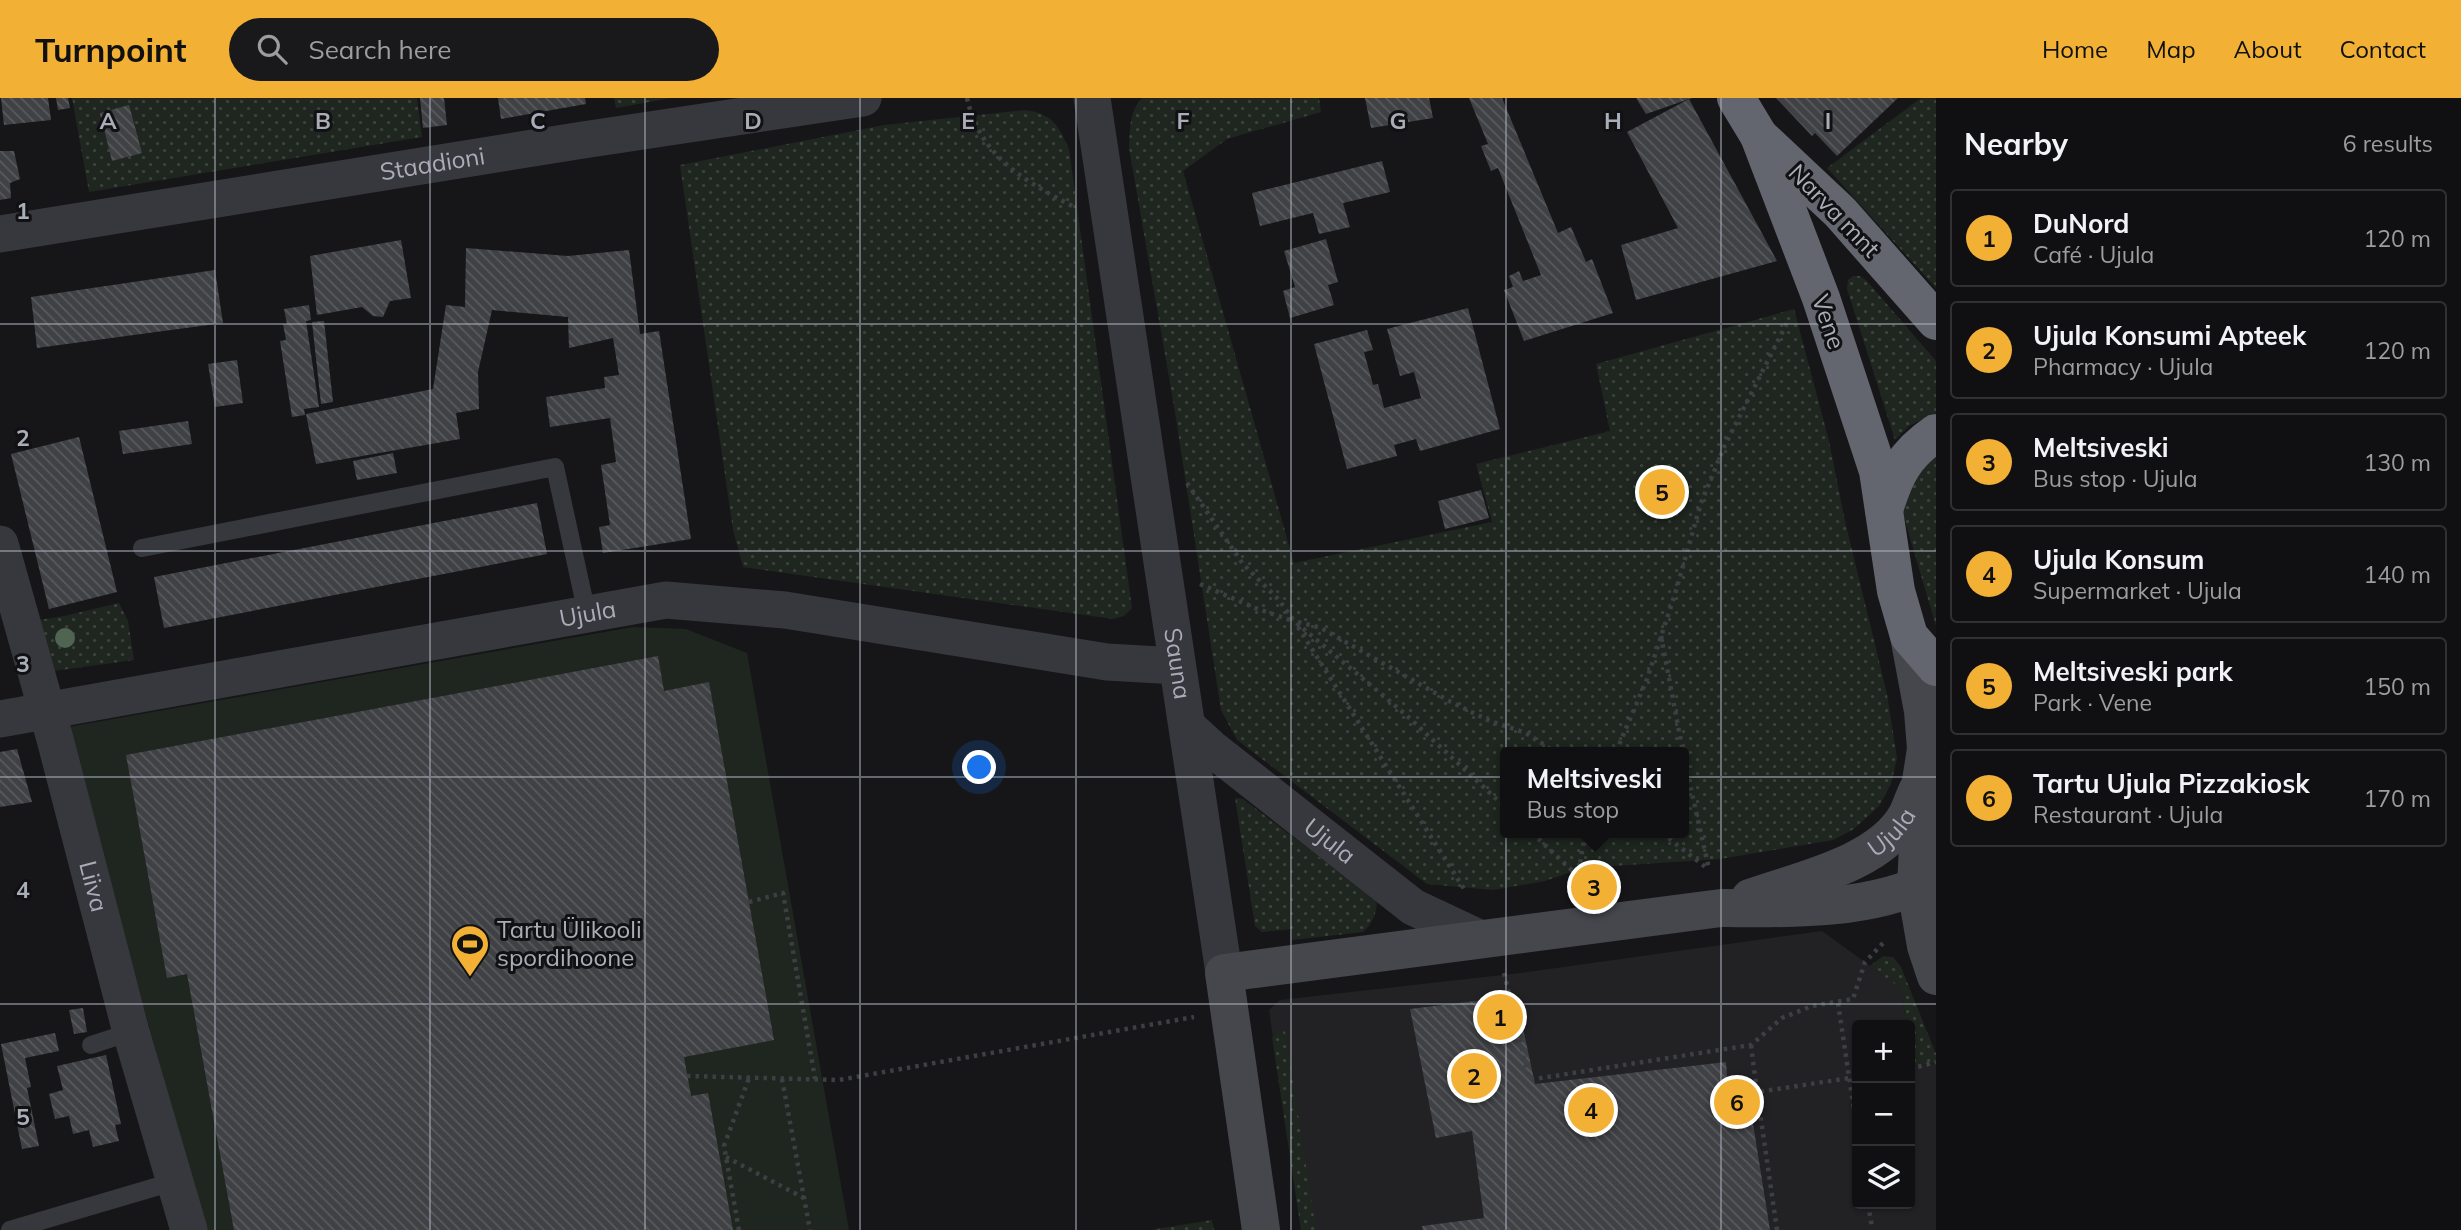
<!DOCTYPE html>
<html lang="en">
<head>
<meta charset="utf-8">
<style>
  body { margin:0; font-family:Mulish,sans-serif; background:#19191b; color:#f1f3f6 }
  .controls { position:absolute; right:21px; bottom:21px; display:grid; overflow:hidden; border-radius:7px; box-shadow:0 2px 5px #0004 }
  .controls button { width:63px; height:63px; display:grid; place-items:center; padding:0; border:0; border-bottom:2px solid #303032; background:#101012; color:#f1f3f6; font:35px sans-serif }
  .you { position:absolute; left:980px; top:670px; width:24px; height:24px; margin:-18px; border:5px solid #fff; border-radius:50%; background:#1a73e8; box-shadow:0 0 0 10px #1a73e833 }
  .badge { display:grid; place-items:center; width:46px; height:46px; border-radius:50%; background:#f2b134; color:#111; font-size:23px; font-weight:700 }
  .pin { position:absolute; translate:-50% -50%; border:4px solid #fff; box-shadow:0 2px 7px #0006 }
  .popup { position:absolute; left:1500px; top:649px; width:189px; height:91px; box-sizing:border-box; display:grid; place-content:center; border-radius:7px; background:#101012; filter:drop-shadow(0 2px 5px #0005); font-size:23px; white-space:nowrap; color:#9c9d9f }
  .popup b { font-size:26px; color:#f1f3f6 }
  .popup::after { content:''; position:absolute; left:50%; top:100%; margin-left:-14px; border:14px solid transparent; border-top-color:#101012 }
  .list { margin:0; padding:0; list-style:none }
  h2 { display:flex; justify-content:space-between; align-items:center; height:91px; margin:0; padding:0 28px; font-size:30px }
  h2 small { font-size:23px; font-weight:400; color:#9c9d9f }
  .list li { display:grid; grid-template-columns:46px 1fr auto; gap:21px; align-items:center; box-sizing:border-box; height:98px; margin:0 14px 14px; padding:0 14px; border:2px solid #303032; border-radius:7px }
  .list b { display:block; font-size:26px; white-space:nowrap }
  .list p { margin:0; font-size:23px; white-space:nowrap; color:#9c9d9f }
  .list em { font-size:23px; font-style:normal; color:#9c9d9f }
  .icon { flex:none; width:38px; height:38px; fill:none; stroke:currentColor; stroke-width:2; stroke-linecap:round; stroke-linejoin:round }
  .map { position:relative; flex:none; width:1936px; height:1132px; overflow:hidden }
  header { display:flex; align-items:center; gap:42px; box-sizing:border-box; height:98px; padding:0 35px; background:#f2b134; color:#111 }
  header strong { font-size:33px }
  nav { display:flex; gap:38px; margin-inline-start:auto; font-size:24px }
  .search { width:490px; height:63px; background:#19191b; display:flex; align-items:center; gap:18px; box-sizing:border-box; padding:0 24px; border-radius:38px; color:#9c9d9f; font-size:26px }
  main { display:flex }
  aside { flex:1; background:#101012 }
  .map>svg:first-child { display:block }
  .built { fill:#222225 }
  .grass { fill:url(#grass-dots); fill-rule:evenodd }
  .pitch { fill:#1e261f }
  .building { fill:url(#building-back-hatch) }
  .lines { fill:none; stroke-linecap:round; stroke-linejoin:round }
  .path { stroke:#3d3f44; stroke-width:4.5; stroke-dasharray:3.5 5; stroke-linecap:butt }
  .lane { stroke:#37383d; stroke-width:18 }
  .street { stroke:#37383d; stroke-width:37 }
  .secondary { stroke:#45474d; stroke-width:38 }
  .highway { stroke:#63666e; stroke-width:38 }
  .tree { fill:#506452 }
  .grid { fill:none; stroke:#a8adb8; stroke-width:2; stroke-opacity:0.55 }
  .labels { text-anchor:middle; stroke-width:6; stroke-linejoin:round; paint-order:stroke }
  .street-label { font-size:24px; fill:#a8adb8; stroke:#111113 }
  .poi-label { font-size:24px; fill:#a8adb8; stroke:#111113; text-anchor:start }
  .grid-label { font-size:23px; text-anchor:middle; font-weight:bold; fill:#a8adb8; stroke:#111113; stroke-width:6; stroke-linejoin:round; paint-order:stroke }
</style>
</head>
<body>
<header>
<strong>Turnpoint</strong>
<div class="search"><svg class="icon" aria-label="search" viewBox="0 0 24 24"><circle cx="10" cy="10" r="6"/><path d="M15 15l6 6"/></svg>Search here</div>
<nav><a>Home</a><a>Map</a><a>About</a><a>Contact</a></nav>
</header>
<main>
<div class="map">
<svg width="1936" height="1132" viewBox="0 0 1936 1132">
  <defs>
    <pattern id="grass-dots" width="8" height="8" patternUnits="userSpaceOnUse" patternTransform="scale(1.75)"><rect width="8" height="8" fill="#1e261f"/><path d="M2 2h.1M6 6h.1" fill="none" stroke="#3c433d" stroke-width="1.8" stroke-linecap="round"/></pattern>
    <pattern id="building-back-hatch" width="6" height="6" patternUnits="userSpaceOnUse" patternTransform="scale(1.75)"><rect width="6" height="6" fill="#404145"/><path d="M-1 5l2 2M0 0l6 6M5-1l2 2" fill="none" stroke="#595a5e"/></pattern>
  </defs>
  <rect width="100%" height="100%" fill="#161618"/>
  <polygon class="built" points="1822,833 1902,891 1906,927 1857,927 1857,1106 1910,1106 1910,951 1912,968 1936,965 1936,1132 1301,1132 1269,912 1280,902 1520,875"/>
  <g class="grass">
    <polygon points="72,0 417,0 422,39 89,94"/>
    <polygon points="614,0 671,0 616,10"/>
    <path d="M1142,0H1319L1321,14L1227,41L1183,73L1294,465L1492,424L1476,366L1610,333L1596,266L1794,211L1829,343L1845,423L1887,596L1897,660L1891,686L1879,708L1854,731L1833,742L1720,761L1598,769L1568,775L1545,783L1493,792L1427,786L1237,642L1221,612L1174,308L1129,50C1130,32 1129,14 1142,0ZM1505,654H1683V735H1505Z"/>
    <polygon points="1921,0 1936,0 1936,190 1827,70"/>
    <path d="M1025,12C1053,16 1058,27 1069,51L1132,510L1124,518L1113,521L743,469L733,432L680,67L884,27Z"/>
    <polygon points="1853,178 1860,178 1866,182 1936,263 1936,315 1909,328 1895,342 1847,191 1848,182"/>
    <polygon points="1936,356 1936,528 1900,406 1918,366"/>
    <polygon points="119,505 128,523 134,562 54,573 39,522 64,518"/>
    <path d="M1235,700L1243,701L1369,797L1377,805C1375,819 1373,824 1363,834L1292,842V831L1262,834L1255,828Z"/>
    <polygon points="1883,858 1893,859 1901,869 1936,956 1936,965 1912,968 1910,927 1906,927 1902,891 1870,868"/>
    <polygon points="1285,933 1316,1132 1301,1132 1272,939"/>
    <polygon points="1212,1122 1214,1132 1150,1132"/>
  </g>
  <polygon class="pitch" points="633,529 686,531 747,555 849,1132 204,1132 68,629"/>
  <g class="building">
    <polygon points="1,0 48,0 51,22 4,27"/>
    <polygon points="56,0 68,0 70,10 58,12"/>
    <polygon points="420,0 444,0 447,27 423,30"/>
    <polygon points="498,0 585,0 586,6 501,21"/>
    <polygon points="1365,0 1429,0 1433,20 1371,30"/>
    <polygon points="1469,0 1502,0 1558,135 1571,129 1586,164 1592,161 1613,215 1524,243 1504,192 1513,189 1509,178 1519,173 1523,183 1541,177 1498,70 1491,73 1481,48 1488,46"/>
    <polygon points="1636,0 1692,0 1646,16"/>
    <polygon points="1776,0 1898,0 1837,58 1815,35 1812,38"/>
    <polygon points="1689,1 1777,163 1636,202 1621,147 1678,130 1627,34"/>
    <polygon points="129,7 142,55 112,63 100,15"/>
    <polygon points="0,53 14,53 20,81 10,85 11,100 0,102"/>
    <polygon points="1382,63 1390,94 1343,105 1350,129 1319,136 1313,115 1260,128 1252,95"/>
    <polygon points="1326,141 1338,184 1328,187 1334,207 1290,220 1283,193 1295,189 1284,153"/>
    <polygon points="401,142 411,200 390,203 383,219 373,218 362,209 317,217 310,158"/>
    <polygon points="466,150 568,158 629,152 640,236 659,233 691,441 603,455 599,429 610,427 601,367 616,364 610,320 550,329 546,299 605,290 604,279 619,277 613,240 569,250 568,219 492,212 478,274 479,311 456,315 460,341 316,366 306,316 433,291 446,207 465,209"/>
    <polygon points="215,172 223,225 37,250 31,199"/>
    <polygon points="309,207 311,222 306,223 319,309 304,311 305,317 292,319 280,243 286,242 283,226 287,226 284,211"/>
    <polygon points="1468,210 1500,331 1420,353 1416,341 1394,347 1397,358 1347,371 1314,246 1367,232 1373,252 1364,254 1373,287 1378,286 1384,310 1421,300 1414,274 1400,278 1387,231"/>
    <polygon points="324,223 333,304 321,306 312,224"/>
    <polygon points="237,262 243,305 215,309 208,266"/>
    <polygon points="188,323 192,346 123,356 119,333"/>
    <polygon points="79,339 117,494 49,511 11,356"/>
    <polygon points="393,355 397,375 357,382 353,363"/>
    <polygon points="1481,392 1489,420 1445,431 1438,403"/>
    <polygon points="537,405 547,456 164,530 154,479"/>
    <polygon points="658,558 664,593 709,584 774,942 684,959 691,998 708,995 733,1132 234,1132 187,876 167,880 126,657"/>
    <polygon points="17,651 32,704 0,709 0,654"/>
    <polygon points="1516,898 1535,986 1726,964 1728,991 1747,988 1770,1132 1423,1132 1422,1128 1484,1120 1472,1033 1436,1040 1410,911"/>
    <polygon points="83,910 87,934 74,936 69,912"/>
    <polygon points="55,935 59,953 25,960 31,989 27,990 39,1048 22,1051 1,946"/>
    <polygon points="106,957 121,1026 115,1027 119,1043 93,1049 89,1032 73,1036 69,1018 55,1021 49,996 63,992 57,968"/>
  </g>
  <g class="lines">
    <g class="path">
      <path d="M967,0C980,59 1025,83 1074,109"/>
      <polyline points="1187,385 1243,466 1279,502 1294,523 1405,616 1505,709"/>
      <polyline points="1200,486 1255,510 1293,523"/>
      <polyline points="1298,524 1321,530 1451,604 1490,623 1526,635 1555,654"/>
      <polyline points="1298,529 1466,794"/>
      <polyline points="1661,538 1683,654"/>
      <polyline points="1616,654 1647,581 1675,496 1701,405 1725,347 1789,221"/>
      <polyline points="1683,656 1709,771"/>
      <polyline points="1532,735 1578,778 1585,735"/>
      <polyline points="1662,735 1708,771"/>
      <polyline points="749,804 783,795 815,981"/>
      <polyline points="1504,875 1529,981 1535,981 1751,947 1782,920 1812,908 1853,901 1865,864 1885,843"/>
      <polyline points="1838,905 1857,1032"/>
      <polyline points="1751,947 1757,994 1857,979"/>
      <polyline points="1910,971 1936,964"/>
      <polyline points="687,978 839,982 1194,919"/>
      <polyline points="782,981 810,1132"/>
      <polyline points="1757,994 1777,1132"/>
      <polyline points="726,1059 804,1100"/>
      <polyline points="1868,1106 1872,1129"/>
      <polyline points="739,1132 724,1048 749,980"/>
    </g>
    <g class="lane">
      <polyline points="142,450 555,369 587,516"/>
      <polyline points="91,947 131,934"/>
      <polyline points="10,1132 176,1083"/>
    </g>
    <g class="street">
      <path id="s1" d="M1092,0L1224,875"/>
      <path id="s2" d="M0,136L583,42L863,0"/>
      <path id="s3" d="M0,446L55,641L131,934L189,1132"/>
      <path id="s4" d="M0,621L666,502L785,512L1107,564L1177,568"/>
      <path id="s5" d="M1188,629L1211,650L1413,809L1481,841"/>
    </g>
    <g class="secondary">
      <polyline points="1909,538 1923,613 1926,651 1921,683 1916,790 1926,848 1936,878"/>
      <path id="s6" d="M1750,800C1800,782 1880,766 1907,717C1911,709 1914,699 1918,691"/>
      <path d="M1261,1132L1224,875L1721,810C1789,811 1875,813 1936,779"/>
    </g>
    <g class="highway">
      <polyline points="1736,0 1759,38 1840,114 1936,223"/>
      <polyline points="1759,38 1821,200 1878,373 1896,493 1909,538 1936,569"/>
      <path d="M1884,412C1895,376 1904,357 1936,335"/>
    </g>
  </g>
  <circle class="tree" cx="65" cy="540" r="10"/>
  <path class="grid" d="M215,0V1132M430,0V1132M645,0V1132M860,0V1132M1076,0V1132M1291,0V1132M1506,0V1132M1721,0V1132M0,226H1936M0,453H1936M0,679H1936M0,906H1936"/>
  <defs>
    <symbol id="stadium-pin" viewBox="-11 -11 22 30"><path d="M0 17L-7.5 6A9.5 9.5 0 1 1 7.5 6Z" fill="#f2b134" stroke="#111113"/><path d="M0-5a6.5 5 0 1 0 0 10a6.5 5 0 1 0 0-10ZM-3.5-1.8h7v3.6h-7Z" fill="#111"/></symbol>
  </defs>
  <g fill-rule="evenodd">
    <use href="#stadium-pin" x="448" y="824" width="44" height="60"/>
  </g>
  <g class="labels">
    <g class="street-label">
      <text dy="8" stroke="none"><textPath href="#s2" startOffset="438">Staadioni</textPath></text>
      <text transform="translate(1834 113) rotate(46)" y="8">Narva mnt</text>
      <text transform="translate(1828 224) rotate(71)" y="8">Vene</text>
      <text dy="8" stroke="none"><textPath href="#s4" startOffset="597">Ujula</textPath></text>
      <text dy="8" stroke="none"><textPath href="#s1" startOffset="572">Sauna</textPath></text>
      <text dy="8" stroke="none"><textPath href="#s6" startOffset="158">Ujula</textPath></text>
      <text dy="8" stroke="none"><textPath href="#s5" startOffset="182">Ujula</textPath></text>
      <text dy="8" stroke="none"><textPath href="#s3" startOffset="355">Liiva</textPath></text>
    </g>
    <g class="poi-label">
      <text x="497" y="840">Tartu Ülikooli<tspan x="497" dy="28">spordihoone</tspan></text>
    </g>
  </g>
  <g class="grid-label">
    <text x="108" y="31">A</text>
    <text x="323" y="31">B</text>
    <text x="538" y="31">C</text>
    <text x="753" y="31">D</text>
    <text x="968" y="31">E</text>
    <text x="1183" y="31">F</text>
    <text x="1398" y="31">G</text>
    <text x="1613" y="31">H</text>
    <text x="1828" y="31">I</text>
    <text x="23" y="121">1</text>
    <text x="23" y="348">2</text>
    <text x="23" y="574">3</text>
    <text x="23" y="800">4</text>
    <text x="23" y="1027">5</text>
  </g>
</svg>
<div class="controls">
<button>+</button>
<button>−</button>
<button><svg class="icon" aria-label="layers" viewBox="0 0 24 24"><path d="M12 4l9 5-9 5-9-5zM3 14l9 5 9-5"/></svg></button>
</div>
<div class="you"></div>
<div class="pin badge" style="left:1500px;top:919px">1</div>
<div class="pin badge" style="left:1474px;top:978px">2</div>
<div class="pin badge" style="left:1594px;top:789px">3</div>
<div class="popup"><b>Meltsiveski</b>Bus stop</div>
<div class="pin badge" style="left:1591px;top:1012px">4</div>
<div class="pin badge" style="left:1662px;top:394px">5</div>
<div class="pin badge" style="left:1737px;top:1004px">6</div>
</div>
<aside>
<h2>Nearby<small>6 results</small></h2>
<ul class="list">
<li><span class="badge">1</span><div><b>DuNord</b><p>Café · Ujula</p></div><em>120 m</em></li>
<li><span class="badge">2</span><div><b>Ujula Konsumi Apteek</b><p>Pharmacy · Ujula</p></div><em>120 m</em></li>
<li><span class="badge">3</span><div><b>Meltsiveski</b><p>Bus stop · Ujula</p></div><em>130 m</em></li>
<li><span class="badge">4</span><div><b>Ujula Konsum</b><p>Supermarket · Ujula</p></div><em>140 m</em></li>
<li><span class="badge">5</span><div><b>Meltsiveski park</b><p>Park · Vene</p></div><em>150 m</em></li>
<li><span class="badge">6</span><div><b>Tartu Ujula Pizzakiosk</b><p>Restaurant · Ujula</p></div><em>170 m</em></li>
</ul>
</aside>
</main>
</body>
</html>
